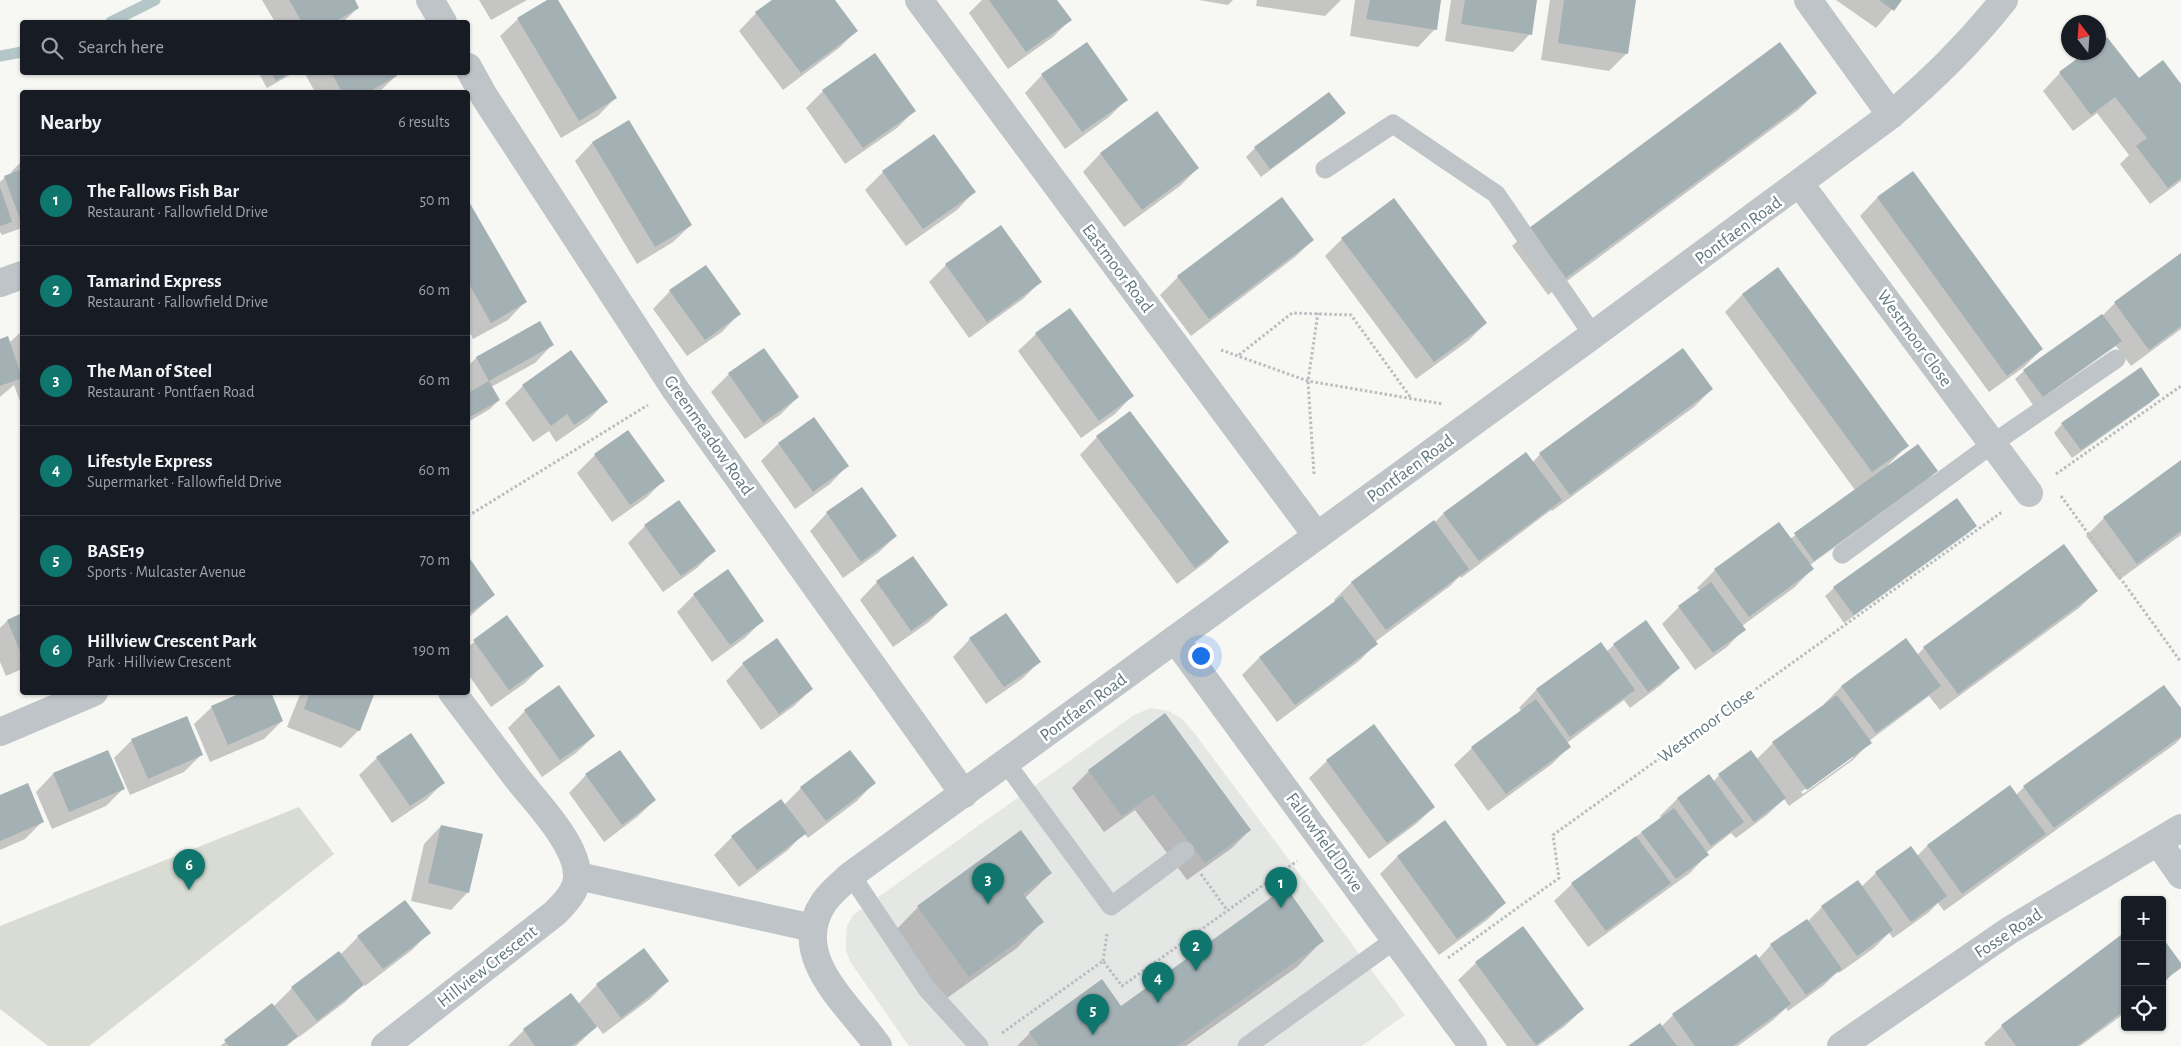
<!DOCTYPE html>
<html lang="en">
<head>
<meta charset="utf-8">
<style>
  body { margin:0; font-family:"Alegreya Sans",sans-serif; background:#242831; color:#f1f3f6 }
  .controls { position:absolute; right:15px; bottom:15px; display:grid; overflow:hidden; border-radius:5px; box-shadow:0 1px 4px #0004 }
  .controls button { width:45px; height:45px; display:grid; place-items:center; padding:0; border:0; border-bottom:1px solid #363941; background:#171b24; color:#f1f3f6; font:25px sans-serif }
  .compass { position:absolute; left:2061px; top:15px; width:45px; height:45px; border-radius:50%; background:#171b24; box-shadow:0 1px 4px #0004; rotate:343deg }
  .you { position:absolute; left:1200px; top:655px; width:18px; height:18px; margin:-12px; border:4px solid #fff; border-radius:50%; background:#1a73e8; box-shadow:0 0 0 8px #1a73e833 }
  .badge { display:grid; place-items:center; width:32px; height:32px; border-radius:50%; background:#0f766e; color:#fff; font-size:16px; font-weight:700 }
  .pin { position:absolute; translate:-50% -41px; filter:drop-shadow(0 1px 2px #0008) }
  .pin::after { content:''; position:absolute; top:26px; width:18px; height:15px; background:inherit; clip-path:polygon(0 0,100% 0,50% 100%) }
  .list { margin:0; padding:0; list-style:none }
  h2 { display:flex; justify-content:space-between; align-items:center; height:65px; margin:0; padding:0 20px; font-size:21px }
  h2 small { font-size:16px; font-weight:400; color:#9ea1a6 }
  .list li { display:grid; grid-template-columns:32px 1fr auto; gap:15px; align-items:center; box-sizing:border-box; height:90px; padding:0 20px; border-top:1px solid #363941 }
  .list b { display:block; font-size:19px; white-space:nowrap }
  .list p { margin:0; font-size:16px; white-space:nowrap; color:#9ea1a6 }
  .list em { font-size:16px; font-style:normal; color:#9ea1a6 }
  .icon { flex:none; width:28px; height:28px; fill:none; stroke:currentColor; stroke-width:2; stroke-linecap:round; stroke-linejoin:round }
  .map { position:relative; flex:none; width:2181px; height:1046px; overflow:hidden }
  .search { position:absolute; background:#171b24; box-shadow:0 1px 4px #0004; left:20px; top:20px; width:450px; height:55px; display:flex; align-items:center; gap:12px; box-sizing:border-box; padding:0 18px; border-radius:5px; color:#9ea1a6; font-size:19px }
  .panel { position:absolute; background:#171b24; box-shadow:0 1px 4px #0004; left:20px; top:90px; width:450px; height:605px; border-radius:5px }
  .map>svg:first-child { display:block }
  .built { fill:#e5e7e5 }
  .green { fill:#d8dcd3 }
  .shadow { fill:#0003; fill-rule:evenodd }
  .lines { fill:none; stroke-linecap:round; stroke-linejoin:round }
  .stream { stroke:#b5c6c8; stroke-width:11 }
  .building { fill:#a4b1b4 }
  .path { stroke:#b8bdbf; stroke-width:3; stroke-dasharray:2.5 2.5; stroke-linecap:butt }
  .lane { stroke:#bec4c7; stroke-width:19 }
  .street { stroke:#bec4c7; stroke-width:28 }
  .labels { text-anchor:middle; stroke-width:5; stroke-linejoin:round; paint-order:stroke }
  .street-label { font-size:18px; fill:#617880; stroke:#fff }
</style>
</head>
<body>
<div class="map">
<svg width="2181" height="1046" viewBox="0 0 2181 1046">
  <rect width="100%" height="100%" fill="#f7f7f4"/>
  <polygon class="built" points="1151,708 1169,711 1182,719 1195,734 1405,1015 1362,1046 909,1046 851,963 846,951 846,938 847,926 853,915 1134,715"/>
  <polygon class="green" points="299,807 334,854 89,1046 48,1046 0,1009 0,926"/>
  <g class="shadow">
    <polygon points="262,0 353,0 358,8 343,22 275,22"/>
    <polygon points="479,0 527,0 491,20"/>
    <polygon points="550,0 557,0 615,98 598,116 561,138 500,36 518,19"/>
    <polygon points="774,0 833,0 856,31 839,48 783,90 739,31 756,13"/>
    <polygon points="982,0 1056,0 1070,20 1053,37 1008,69 969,13"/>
    <polygon points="1199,0 1233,0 1228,5"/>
    <polygon points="1257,0 1341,0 1325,16 1256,6"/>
    <polygon points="1355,0 1440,0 1435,29 1418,47 1350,36"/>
    <polygon points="1451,0 1536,0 1530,34 1513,52 1445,41"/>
    <polygon points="1550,0 1635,0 1627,53 1609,71 1541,60"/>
    <polygon points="1836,0 1900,0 1876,28"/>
    <polygon points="258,72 295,72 267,88"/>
    <polygon points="304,72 394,72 396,76 379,92 315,92"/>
    <polygon points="2060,73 2139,80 2181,86 2181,181 2150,204 2120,164 2129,155 2097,113 2073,131 2043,91"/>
    <polygon points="1042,75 1126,100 1109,117 1065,149 1025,93"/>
    <polygon points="823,91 914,111 897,128 845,164 806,108"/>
    <polygon points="1329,93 1344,113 1335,122 1261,177 1246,157 1255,148"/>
    <polygon points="1816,93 1798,110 1548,295 1512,246 1530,229"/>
    <polygon points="1156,113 1198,168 1180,186 1124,227 1083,172 1100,154"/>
    <polygon points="629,122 691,225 673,242 637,264 575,161 592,143"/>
    <polygon points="934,136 974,192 957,210 906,246 865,190 883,172"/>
    <polygon points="22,161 22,228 2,235 0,232 0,182 5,177 12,174 11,172"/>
    <polygon points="1913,173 2042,349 2024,367 1989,392 1860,216 1877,198"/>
    <polygon points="1282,199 1313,240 1295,257 1191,336 1160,295 1178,277"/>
    <polygon points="468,203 525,302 508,320 473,339 468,329"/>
    <polygon points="1342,239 1486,323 1468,341 1416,379 1325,256"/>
    <polygon points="2181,255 2181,329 2131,366 2116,346 2033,405 2015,379 2024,371 2102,316 2115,303"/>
    <polygon points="946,265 1040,282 1023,299 969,338 929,282"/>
    <polygon points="1778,269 1907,446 1888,465 1936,471 1928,480 1810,565 1812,569 1795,587 1742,626 1744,629 1727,647 1695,670 1662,624 1679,607 1700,591 1697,588 1715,570 1779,523 1790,539 1855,490 1725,312 1742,295"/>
    <polygon points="670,291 739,314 722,332 687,356 653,309"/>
    <polygon points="22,331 22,407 14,385 0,397 0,340 9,343"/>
    <polygon points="1036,334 1132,396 1115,414 1081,438 1018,351"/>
    <polygon points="552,345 535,363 491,387 499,400 490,409 468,422 468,395 469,394 468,366 476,358"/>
    <polygon points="764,349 798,397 780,415 745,439 711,392 729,374"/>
    <polygon points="523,386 606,402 589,419 556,442 549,431 533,442 505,403"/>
    <polygon points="1712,389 1694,407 1552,511 1551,510 1461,578 1460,576 1450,586 1375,642 1376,644 1359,661 1277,722 1242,675 1260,657 1336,602 1334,600 1352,582 1434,523 1444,513 1533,462 1540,454"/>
    <polygon points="2159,395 2150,403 2072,458 2054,433 2062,424"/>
    <polygon points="628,432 663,481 646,498 612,522 577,473 595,455"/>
    <polygon points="1097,437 1227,542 1210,559 1177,584 1080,455"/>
    <polygon points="778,444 847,466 830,484 795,509 761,461"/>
    <polygon points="2181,461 2181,535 2119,580 2086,536 2104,518"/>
    <polygon points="827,513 896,536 878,553 843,578 810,531"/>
    <polygon points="645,526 714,551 697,568 663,592 628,543"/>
    <polygon points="1976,526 1967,534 1844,623 1825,596 1834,588"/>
    <polygon points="468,558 494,595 468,618"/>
    <polygon points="877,582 946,605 929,622 893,647 860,600"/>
    <path d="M2097,591L2079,608L1940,710L1929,696L1869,741L1870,742L1853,760L1789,806L1784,799L1767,815L1736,838L1731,833L1706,853L1707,855L1690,873L1588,947L1554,901L1572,884L1661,818L1660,816L1677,799L1709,776L1713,782L1719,775L1756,760L1773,743L1825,705L1824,704L1842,686L1917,655L1924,648ZM1853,755V758L1803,794L1801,792Z"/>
    <polygon points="694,595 763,620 745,638 712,662 677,612"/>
    <polygon points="22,614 22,669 6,676 0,662 0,628 7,621"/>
    <polygon points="1005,615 1039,662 1022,679 986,704 953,657 970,639"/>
    <polygon points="507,616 542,666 525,683 491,707 468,674 468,647"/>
    <polygon points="1600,644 1606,652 1614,645 1679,668 1661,685 1630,708 1624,700 1567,743 1569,747 1552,764 1488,811 1454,765 1472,748 1522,711 1519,708 1536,690"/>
    <polygon points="743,664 812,689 794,706 761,730 726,681"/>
    <polygon points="301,692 374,692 359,730 341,748 287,727"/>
    <polygon points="212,707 282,721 264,739 210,762 194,724"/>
    <polygon points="2181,710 2181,738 2175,744 1944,911 1938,903 1928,913 1893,938 1889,933 1874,948 1839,973 1838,971 1823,986 1788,1011 1786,1008 1772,1021 1738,1046 1630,1046 1661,1027 1673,1015 1758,959 1771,945 1806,920 1807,922 1822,907 1861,887 1876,873 1917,856 1927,846 2016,795 2024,787"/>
    <polygon points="525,711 594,736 576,753 542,777 508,728"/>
    <polygon points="1165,714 1250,830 1232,848 1187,880 1135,810 1104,832 1072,788 1089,771"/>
    <polygon points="132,740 202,754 184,772 130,795 114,758"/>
    <polygon points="107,751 123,789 106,806 52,829 36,792 53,774"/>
    <polygon points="850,752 874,783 857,801 808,838 804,833 788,850 739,887 714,855 732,837 781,801 784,805 801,788"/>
    <polygon points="377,758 443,783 426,800 392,823 359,775"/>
    <polygon points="1327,761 1434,807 1416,824 1369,859 1309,778"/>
    <polygon points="586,775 655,800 637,817 604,842 569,793"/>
    <polygon points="0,796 43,821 25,839 0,850"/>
    <polygon points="1445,822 1505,903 1487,920 1439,955 1380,874 1397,857"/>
    <polygon points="441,826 468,892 451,910 411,901 424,844"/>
    <polygon points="1051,873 1025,898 1042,922 1017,948 943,1001 893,933 918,907"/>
    <polygon points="429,933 412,950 365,986 363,984 345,1002 299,1037 297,1036 287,1046 220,1046 273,1007 292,988 338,952 340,955 358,937"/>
    <polygon points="2125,934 2125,1013 2080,1046 1986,1046 1984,1043 2002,1026"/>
    <polygon points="2162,939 2181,965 2162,985"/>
    <polygon points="1322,941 1297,967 1186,1046 1017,1046 1030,1033 1121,1008"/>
    <polygon points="644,950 668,981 650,999 603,1034 597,1026 576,1046 508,1046 524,1030 571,995 578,1004 597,985"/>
    <polygon points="1476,963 1583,1009 1565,1026 1538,1046 1507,1046 1458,980"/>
  </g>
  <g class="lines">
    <g class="stream">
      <polyline points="111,22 155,0"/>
      <polyline points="0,56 22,52"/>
    </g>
  </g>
  <g class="building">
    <polygon points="289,0 355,0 359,8 334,22 302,22"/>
    <polygon points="547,0 558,0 617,98 579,121 517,18"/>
    <polygon points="772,0 835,0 858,31 801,73 755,12"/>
    <polygon points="989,0 1057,0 1072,20 1026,52"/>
    <polygon points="1370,0 1441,0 1437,30 1366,19"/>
    <polygon points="1465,0 1537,0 1532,35 1461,24"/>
    <polygon points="1564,0 1636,0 1628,54 1558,43"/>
    <polygon points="1879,0 1902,0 1894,11"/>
    <polygon points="2107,37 2139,78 2163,60 2181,84 2181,178 2168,188 2136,146 2147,138 2115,97 2091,115 2059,72 2086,52 2098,52 2098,43"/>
    <polygon points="1087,42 1128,100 1082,132 1041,74"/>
    <polygon points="1780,42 1817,93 1566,278 1529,228"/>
    <polygon points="875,53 916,111 863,148 822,90"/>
    <polygon points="271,72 291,72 276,81"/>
    <polygon points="331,72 395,72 397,76 368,92 342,92"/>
    <polygon points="1329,92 1346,113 1270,169 1254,147"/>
    <polygon points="1157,111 1199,168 1142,210 1100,153"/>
    <polygon points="629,120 692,225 655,247 592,142"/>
    <polygon points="934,134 976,192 923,229 882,171"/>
    <polygon points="22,169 22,218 20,219 4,176"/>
    <polygon points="1913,171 2043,349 2007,376 1877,197"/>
    <polygon points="0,187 12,222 0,226"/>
    <polygon points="1282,197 1314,240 1209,319 1177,276"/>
    <polygon points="1394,198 1487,323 1434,362 1341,238"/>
    <polygon points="468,200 527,302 491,323 468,282"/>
    <polygon points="1001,225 1042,282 987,322 945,264"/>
    <polygon points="2181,253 2181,326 2149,350 2114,302"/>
    <polygon points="706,265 741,314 705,340 669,290"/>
    <polygon points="1778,267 1909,446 1872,472 1742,294"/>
    <polygon points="1070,308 1134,396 1099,421 1035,333"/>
    <polygon points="2102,314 2122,341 2043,397 2023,370"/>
    <polygon points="540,321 554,345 489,381 476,357"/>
    <polygon points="8,336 22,378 0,386 0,339"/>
    <polygon points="764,348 799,397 763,423 728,373"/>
    <polygon points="1683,348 1713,389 1570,495 1539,453"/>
    <polygon points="571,350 608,402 574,425 567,414 551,426 522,385"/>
    <polygon points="2141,367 2160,395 2081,450 2061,423"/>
    <polygon points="489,381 500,400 468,418 468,393"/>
    <polygon points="1130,411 1229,542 1195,568 1096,436"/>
    <polygon points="814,417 849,466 813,492 778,443"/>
    <polygon points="628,430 665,481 630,505 594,454"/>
    <polygon points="1918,444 1938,471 1814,561 1794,533"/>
    <polygon points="1526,452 1562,500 1479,561 1443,513"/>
    <polygon points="2181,460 2181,531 2137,564 2103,517"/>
    <polygon points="862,487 897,536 861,562 826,512"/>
    <polygon points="1957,498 1977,526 1854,615 1833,587"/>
    <polygon points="679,500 716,551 681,576 644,525"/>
    <polygon points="1434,520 1469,569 1386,630 1351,582"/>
    <polygon points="1779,522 1814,569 1749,617 1714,569"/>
    <polygon points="2064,544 2098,591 1958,694 1923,647"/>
    <polygon points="468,556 495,595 468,614"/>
    <polygon points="913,556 948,605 911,631 876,581"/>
    <polygon points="728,569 764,621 730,645 693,594"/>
    <polygon points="1711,582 1746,630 1713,653 1678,606"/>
    <polygon points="1342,596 1378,644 1295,705 1259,657"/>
    <polygon points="22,613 22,656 7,620"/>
    <polygon points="1006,613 1041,662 1004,687 969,638"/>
    <polygon points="507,615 544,666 509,690 473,640"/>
    <polygon points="1646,620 1680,668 1648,692 1613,644"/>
    <polygon points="777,638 813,689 779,714 742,663"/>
    <polygon points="1906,638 1941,686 1876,733 1841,686"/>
    <polygon points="1601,642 1635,690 1570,737 1536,689"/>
    <polygon points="559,685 595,736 560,760 524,710"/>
    <polygon points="2164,685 2181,708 2181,736 2054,828 2023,786"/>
    <polygon points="243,692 271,692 283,721 228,745 211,706"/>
    <polygon points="310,692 375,692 360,731 304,709"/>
    <polygon points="1837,695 1872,743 1807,790 1772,742"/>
    <polygon points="1536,699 1571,747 1506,794 1471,747"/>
    <polygon points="1165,713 1251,830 1205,863 1153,794 1122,816 1088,770"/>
    <polygon points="187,716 203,755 148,779 131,739"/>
    <polygon points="1374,724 1435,807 1387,843 1326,760"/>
    <polygon points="411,733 445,783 410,806 376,757"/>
    <polygon points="108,750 125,789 69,812 53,773"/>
    <polygon points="620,750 656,800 622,825 585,774"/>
    <polygon points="850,750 876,783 826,821 800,787"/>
    <polygon points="1751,750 1786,798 1754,822 1718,774"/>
    <polygon points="1709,774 1744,822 1711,846 1677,798"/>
    <polygon points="28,783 44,822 0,841 0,795"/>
    <polygon points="2010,785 2046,834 1962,894 1927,845"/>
    <polygon points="781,799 807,833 757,870 731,836"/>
    <polygon points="1674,808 1709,855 1676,879 1641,832"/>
    <polygon points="1445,820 1506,903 1457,939 1397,856"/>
    <polygon points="441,825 483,834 469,893 428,883"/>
    <polygon points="1021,830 1052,873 1023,894 1044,922 969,977 917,906"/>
    <polygon points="1636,836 1671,883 1606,931 1571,883"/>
    <polygon points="1911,846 1947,896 1911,922 1875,872"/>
    <polygon points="1858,880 1893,930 1857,956 1821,906"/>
    <polygon points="1286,887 1324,941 1177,1046 1039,1046 1029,1032 1102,979 1121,1006"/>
    <polygon points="405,900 431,933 383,969 357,936"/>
    <polygon points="1807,919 1842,969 1806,995 1770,944"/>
    <polygon points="1523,926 1584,1009 1536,1045 1475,962"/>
    <polygon points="2125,932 2125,1010 2077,1046 2016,1046 2001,1025"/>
    <polygon points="2162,937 2181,963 2181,968 2162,982"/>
    <polygon points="644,948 669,981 621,1018 596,984"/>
    <polygon points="339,951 364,985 317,1021 291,987"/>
    <polygon points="1756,954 1791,1004 1733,1046 1695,1046 1672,1014"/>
    <polygon points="571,993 597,1027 572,1046 535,1046 523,1029"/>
    <polygon points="272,1003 298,1037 285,1046 229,1046 224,1040"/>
    <polygon points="1660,1023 1677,1046 1628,1046"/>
  </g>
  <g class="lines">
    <g class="path">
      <polyline points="1221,350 1308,381 1443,404"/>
      <polyline points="1239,355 1292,313 1351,315 1411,398"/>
      <polyline points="1314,474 1308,381 1318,313"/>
      <polyline points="2056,474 2181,386"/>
      <polyline points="2061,496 2181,662"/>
      <polyline points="468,516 648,405"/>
      <polyline points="1201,874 1227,910"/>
      <polyline points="1448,958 1559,878 1553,835 2002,512"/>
      <polyline points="1103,961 1107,934"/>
      <polyline points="1002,1033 1103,961 1122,986 1297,861"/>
    </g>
    <g class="lane">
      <polyline points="1325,169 1393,124 1496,194 1593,335"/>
      <polyline points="1842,554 1992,444 2116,359"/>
      <polyline points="1006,763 1111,906 1185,851"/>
      <polyline points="851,875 927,989 979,1046"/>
      <polyline points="1247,1046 1396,939"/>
    </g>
    <g class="street">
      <polyline points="430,0 443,22"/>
      <polyline points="919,0 1317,536"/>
      <polyline points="1808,0 1891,115"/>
      <polyline points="468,67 484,96 675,389 964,794"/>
      <polyline points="1800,184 2029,493"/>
      <polyline points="0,283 22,275"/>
      <polyline points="1175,639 1473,1046"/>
      <polyline points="0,732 94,692"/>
      <polyline points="2158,842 2181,875"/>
      <polyline points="578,876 813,928"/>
      <path d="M385,1046L555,913C565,903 578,890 577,874C576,843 536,802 517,778C495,749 474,721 452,692"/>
      <path d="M878,1046C850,1005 787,957 824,902C831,892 841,884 851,875L1593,335L1891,115C1934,78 1968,45 2004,0"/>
      <polyline points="1841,1046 2010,930 2181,828"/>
    </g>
  </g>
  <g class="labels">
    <g class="street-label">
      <text transform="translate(1738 230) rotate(-36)" y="6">Pontfaen Road</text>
      <text transform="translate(1118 268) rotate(53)" y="6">Eastmoor Road</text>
      <text transform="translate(1915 338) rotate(54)" y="6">Westmoor Close</text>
      <text transform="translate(709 435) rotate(55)" y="6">Greenmeadow Road</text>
      <text transform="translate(1410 468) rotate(-36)" y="6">Pontfaen Road</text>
      <text transform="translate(1083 707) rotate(-36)" y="6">Pontfaen Road</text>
      <text transform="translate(1706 725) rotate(-36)" y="6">Westmoor Close</text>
      <text transform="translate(1325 842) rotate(54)" y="6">Fallowfield Drive</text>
      <text transform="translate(2008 933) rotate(-33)" y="6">Fosse Road</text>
      <text transform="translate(487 966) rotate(-38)" y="6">Hillview Crescent</text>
    </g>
  </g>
</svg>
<div class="controls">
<button>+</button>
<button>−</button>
<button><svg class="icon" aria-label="locate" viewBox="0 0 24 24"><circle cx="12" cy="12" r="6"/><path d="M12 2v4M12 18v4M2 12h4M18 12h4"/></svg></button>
</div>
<svg class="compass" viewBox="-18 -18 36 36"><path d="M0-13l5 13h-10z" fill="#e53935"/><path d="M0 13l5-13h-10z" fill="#9ea1a6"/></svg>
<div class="you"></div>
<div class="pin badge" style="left:1281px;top:908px">1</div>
<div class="pin badge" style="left:1196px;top:971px">2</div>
<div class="pin badge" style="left:988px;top:904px">3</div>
<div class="pin badge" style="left:1158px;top:1003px">4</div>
<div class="pin badge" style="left:1093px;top:1035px">5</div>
<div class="pin badge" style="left:189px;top:890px">6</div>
<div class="search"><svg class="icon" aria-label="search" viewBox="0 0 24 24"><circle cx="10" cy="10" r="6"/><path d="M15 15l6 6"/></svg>Search here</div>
<section class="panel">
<h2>Nearby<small>6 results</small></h2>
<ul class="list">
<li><span class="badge">1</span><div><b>The Fallows Fish Bar</b><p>Restaurant · Fallowfield Drive</p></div><em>50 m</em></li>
<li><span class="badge">2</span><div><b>Tamarind Express</b><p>Restaurant · Fallowfield Drive</p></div><em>60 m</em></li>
<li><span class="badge">3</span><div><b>The Man of Steel</b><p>Restaurant · Pontfaen Road</p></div><em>60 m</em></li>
<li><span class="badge">4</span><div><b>Lifestyle Express</b><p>Supermarket · Fallowfield Drive</p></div><em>60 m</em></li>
<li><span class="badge">5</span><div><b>BASE19</b><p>Sports · Mulcaster Avenue</p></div><em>70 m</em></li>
<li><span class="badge">6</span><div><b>Hillview Crescent Park</b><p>Park · Hillview Crescent</p></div><em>190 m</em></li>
</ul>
</section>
</div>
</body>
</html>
